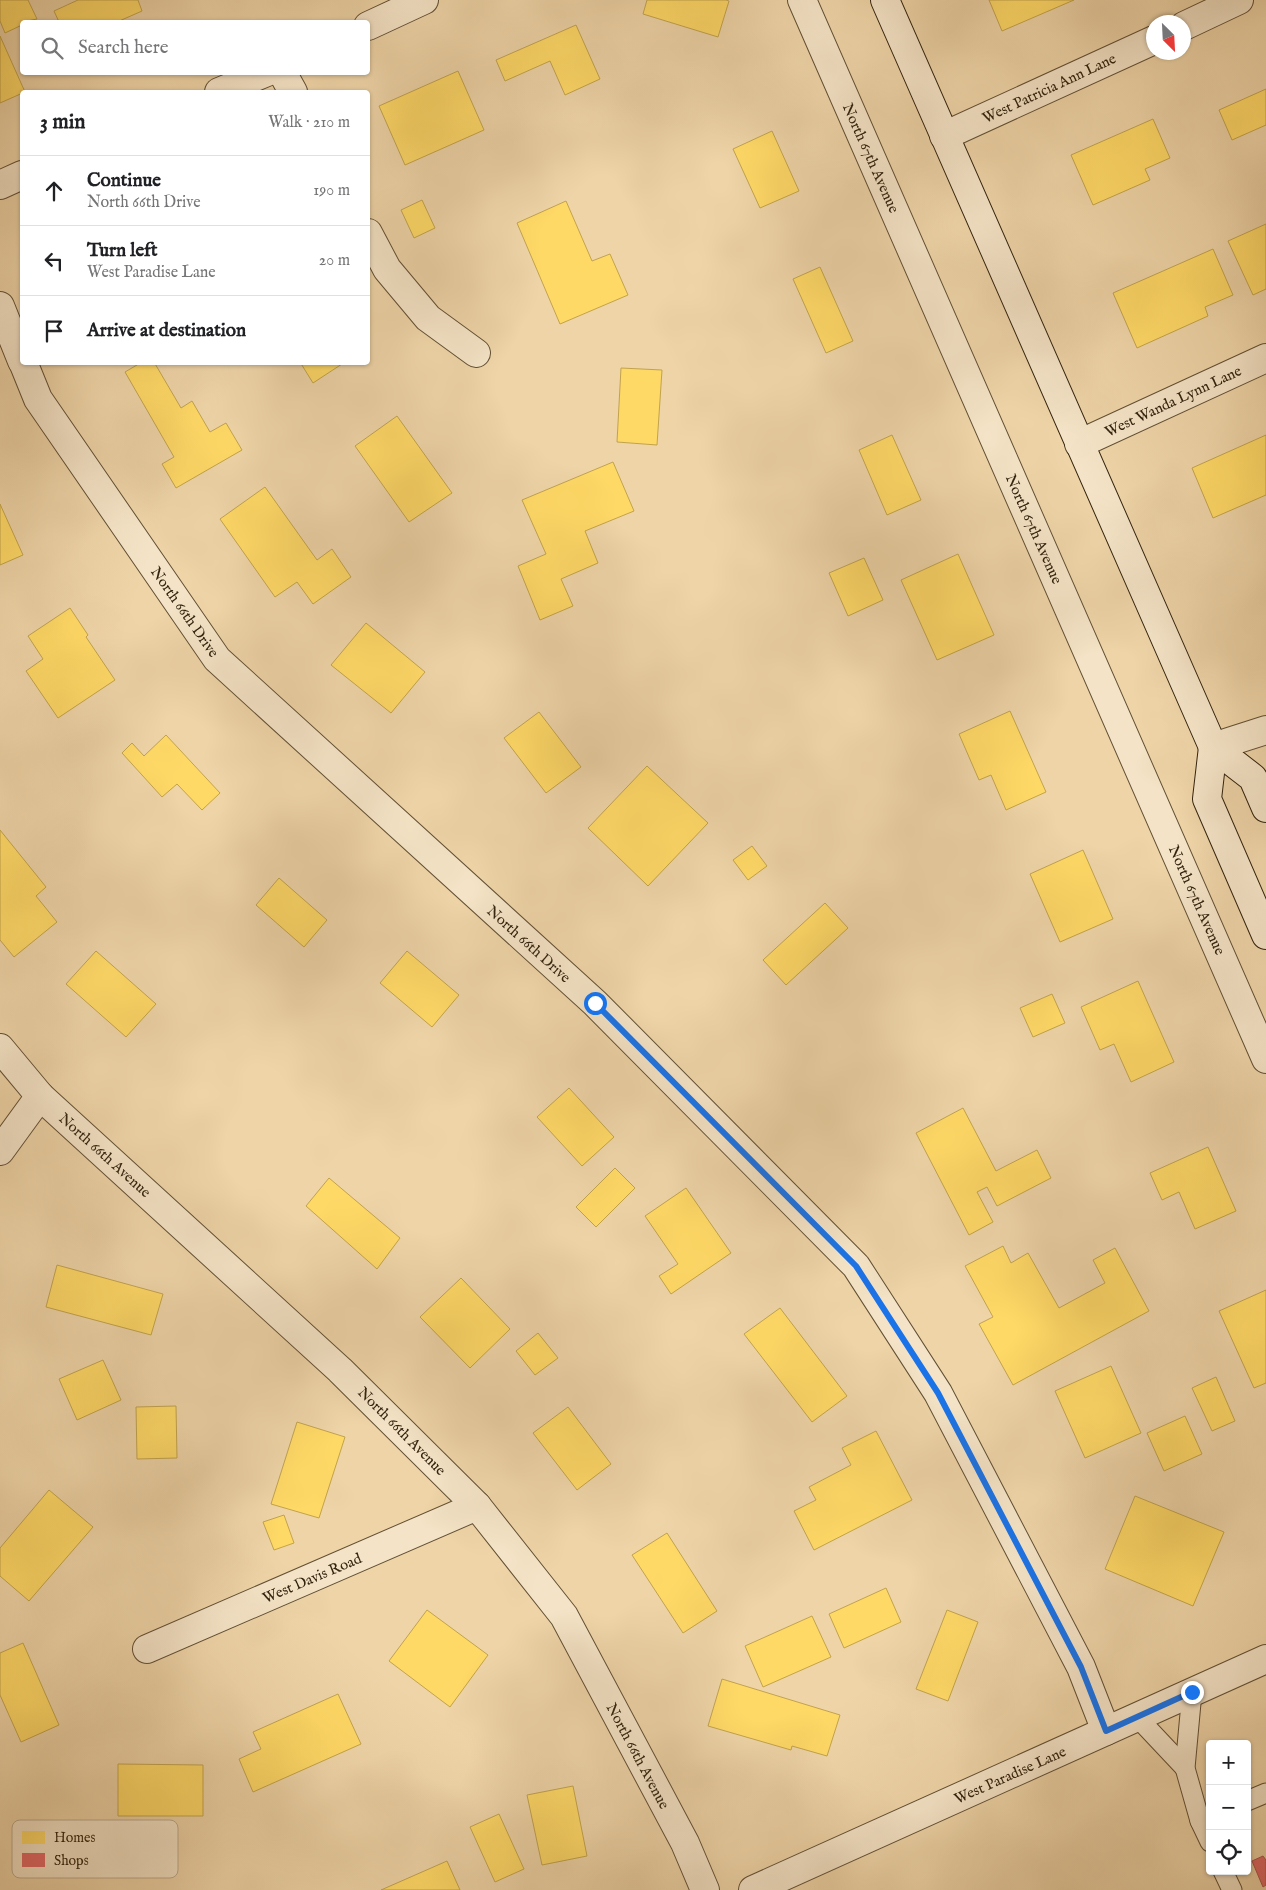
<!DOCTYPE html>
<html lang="en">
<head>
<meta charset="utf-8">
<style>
  body { margin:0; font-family:"IM FELL English",serif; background:#f6f6f6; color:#202124 }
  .controls { position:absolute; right:15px; bottom:15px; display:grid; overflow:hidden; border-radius:5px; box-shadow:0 1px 4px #0004 }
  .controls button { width:45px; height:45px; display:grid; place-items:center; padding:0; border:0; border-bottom:1px solid #e0e0e0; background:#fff; color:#202124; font:25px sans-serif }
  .compass { position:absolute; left:1146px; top:15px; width:45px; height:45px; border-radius:50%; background:#fff; box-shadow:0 1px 4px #0004; rotate:156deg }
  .stop { position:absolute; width:15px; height:15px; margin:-11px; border:4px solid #1a73e8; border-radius:50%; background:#fff }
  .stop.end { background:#1a73e8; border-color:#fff; box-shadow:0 1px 5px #0008 }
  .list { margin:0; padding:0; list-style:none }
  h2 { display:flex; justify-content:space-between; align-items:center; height:65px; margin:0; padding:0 20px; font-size:21px }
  h2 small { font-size:16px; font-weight:400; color:#757577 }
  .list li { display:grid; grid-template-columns:32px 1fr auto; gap:15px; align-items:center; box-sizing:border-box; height:70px; padding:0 20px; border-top:1px solid #e0e0e0 }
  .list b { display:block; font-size:19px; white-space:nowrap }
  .list p { margin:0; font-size:16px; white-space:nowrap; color:#757577 }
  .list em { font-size:16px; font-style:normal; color:#757577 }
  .icon { flex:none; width:28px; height:28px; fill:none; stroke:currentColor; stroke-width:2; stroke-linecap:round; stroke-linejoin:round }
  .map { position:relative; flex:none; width:1266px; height:1890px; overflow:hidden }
  .search { position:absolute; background:#fff; box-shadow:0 1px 4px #0004; left:20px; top:20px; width:350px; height:55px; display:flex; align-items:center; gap:12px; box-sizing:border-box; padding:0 18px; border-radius:5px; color:#757577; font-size:19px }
  .panel { position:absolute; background:#fff; box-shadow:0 1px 4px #0004; left:20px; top:90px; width:350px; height:275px; border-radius:5px }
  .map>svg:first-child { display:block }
  .homes { fill:#ffd966; stroke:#c2a34c }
  .shops { fill:#e06666; stroke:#ac524c }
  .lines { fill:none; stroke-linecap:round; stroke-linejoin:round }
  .service-casing { stroke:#625035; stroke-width:21 }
  .minor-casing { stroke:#625035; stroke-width:30 }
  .tertiary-casing { stroke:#625035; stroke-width:30 }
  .secondary-casing { stroke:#33240f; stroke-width:30 }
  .service { stroke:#f4e3c6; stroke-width:19 }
  .minor { stroke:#f4e3c6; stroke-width:28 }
  .tertiary { stroke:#f4e3c6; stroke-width:28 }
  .secondary { stroke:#f4e3c6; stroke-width:28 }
  .route { stroke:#1a73e8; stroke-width:6 }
  .labels { text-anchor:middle; stroke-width:5; stroke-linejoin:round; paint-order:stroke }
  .street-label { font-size:15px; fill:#33240f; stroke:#f4e3c6 }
  .key { fill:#f4e3c6; stroke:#baaa8f; stroke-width:1 }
  .key-label { font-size:14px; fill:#33240f }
</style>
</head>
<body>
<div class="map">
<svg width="1266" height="1890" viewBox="0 0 1266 1890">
  <rect width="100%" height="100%" fill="#eed4a7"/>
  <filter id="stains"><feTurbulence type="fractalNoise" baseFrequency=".004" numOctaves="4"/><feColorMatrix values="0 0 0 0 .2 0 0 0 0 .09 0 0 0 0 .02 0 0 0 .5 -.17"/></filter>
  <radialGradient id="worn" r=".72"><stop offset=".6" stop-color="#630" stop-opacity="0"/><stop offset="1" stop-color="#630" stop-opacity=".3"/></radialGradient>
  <g class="homes">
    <polygon points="0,0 28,0 37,19 22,22 22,25 5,33 0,21"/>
    <polygon points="78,0 138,0 142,11 117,22 59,22 54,11"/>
    <polygon points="647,0 726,0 729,1 718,37 643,14"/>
    <polygon points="989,0 1074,0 1002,31"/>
    <polygon points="576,25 600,79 565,95 550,61 505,81 496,60"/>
    <polygon points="0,36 25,92 0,103"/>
    <polygon points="458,71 484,130 405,165 379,106"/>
    <polygon points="1266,89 1266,125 1232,140 1219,110"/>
    <polygon points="1153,119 1170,158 1145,169 1150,180 1093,205 1071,155"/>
    <polygon points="772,131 799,191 760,208 733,149"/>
    <polygon points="422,200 435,228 414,238 401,210"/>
    <polygon points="566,201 592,261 610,254 628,295 560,324 517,223"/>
    <polygon points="1266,224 1266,289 1253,295 1228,241"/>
    <polygon points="1213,249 1233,295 1205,307 1208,316 1137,348 1113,293"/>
    <polygon points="820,267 853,341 826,353 793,279"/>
    <polygon points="142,362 154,362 181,408 192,401 210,432 226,423 242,450 176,488 162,464 174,457 125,372"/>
    <polygon points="300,362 345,362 313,383"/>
    <polygon points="621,368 662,370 657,445 617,442"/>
    <polygon points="397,416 452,493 409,522 355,446"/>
    <polygon points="892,435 921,500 887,515 859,450"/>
    <polygon points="1266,435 1266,495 1213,518 1192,468"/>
    <polygon points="613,462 634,511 585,531 598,563 561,579 573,606 540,620 518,566 546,554 522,500"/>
    <polygon points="265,487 317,560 332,549 351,577 313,604 297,582 275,597 220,519"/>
    <polygon points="0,504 23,555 0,565"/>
    <polygon points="958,554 994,635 937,660 901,580"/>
    <polygon points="864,558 883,600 848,616 829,573"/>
    <polygon points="70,608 88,635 86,637 115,680 58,718 26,671 43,659 28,636"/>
    <polygon points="366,623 425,672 391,713 331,665"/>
    <polygon points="1010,711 1046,792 1006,810 991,775 979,780 959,734"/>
    <polygon points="539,712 581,767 546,793 504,738"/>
    <polygon points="166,735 220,793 202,810 177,784 162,797 122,753 132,743 144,756"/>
    <polygon points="647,766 708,823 648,886 588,828"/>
    <polygon points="0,830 46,887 36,896 57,922 14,957 0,940"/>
    <polygon points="752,846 767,866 748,880 733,860"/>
    <polygon points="1083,850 1113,919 1060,942 1030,874"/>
    <polygon points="279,878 327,920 304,947 256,905"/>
    <polygon points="825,903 848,928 786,985 763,960"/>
    <polygon points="96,951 156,1004 126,1037 66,984"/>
    <polygon points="407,951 459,995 432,1027 380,983"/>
    <polygon points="1138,981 1174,1062 1131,1082 1114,1044 1100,1050 1081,1007"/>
    <polygon points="1052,994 1065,1023 1033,1037 1020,1008"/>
    <polygon points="569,1088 614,1137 582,1166 537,1117"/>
    <polygon points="963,1108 996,1171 1037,1150 1051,1178 997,1206 987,1187 977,1192 993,1222 969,1235 916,1133"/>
    <polygon points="1208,1147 1236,1211 1195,1229 1179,1192 1162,1200 1150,1173"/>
    <polygon points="615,1168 635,1188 596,1227 576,1207"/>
    <polygon points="329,1178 400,1238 377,1269 306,1206"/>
    <polygon points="686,1188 731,1253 671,1294 659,1276 678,1264 645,1216"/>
    <polygon points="1003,1246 1011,1263 1028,1253 1059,1308 1105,1283 1093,1260 1115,1248 1149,1311 1013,1385 979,1324 993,1317 965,1266"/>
    <polygon points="57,1265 163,1294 151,1335 46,1307"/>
    <polygon points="461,1278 510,1329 470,1368 420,1317"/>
    <polygon points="1266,1290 1266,1383 1254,1388 1219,1311"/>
    <polygon points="780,1308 847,1396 812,1422 744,1334"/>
    <polygon points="538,1333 558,1358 535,1375 516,1351"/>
    <polygon points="103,1360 121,1400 77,1420 59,1379"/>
    <polygon points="1111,1366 1141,1433 1085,1458 1055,1391"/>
    <polygon points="1216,1377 1235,1421 1212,1431 1192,1388"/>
    <polygon points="176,1406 177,1458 137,1459 136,1407"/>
    <polygon points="568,1407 611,1464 577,1490 533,1433"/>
    <polygon points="1185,1416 1202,1454 1164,1471 1147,1433"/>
    <polygon points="297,1422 345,1437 319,1518 271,1504"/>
    <polygon points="876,1431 912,1500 814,1550 794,1511 816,1500 809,1487 851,1465 842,1448"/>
    <polygon points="49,1490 93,1527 29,1601 0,1576 0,1548"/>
    <polygon points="1135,1496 1224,1532 1193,1606 1105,1569"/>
    <polygon points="284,1515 294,1543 274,1550 263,1522"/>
    <polygon points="667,1533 717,1611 683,1633 632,1555"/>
    <polygon points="886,1588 901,1622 844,1648 829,1614"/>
    <polygon points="427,1610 488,1655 450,1707 389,1661"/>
    <polygon points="947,1610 978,1622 948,1701 916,1689"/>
    <polygon points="812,1616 831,1657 763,1687 745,1646"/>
    <polygon points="23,1643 59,1725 21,1742 0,1695 0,1653"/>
    <polygon points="722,1679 840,1715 827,1756 792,1746 791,1750 708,1726"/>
    <polygon points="338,1694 361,1744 253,1792 239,1759 261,1749 253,1732"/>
    <polygon points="118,1764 203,1765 203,1816 118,1816"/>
    <polygon points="573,1786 587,1856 542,1865 527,1795"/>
    <polygon points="499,1814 524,1869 495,1882 470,1827"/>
    <polygon points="447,1861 460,1890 381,1890"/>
  </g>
  <polygon class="shops" points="1263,1856 1266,1860 1266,1885 1263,1887 1252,1861"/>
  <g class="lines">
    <defs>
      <g id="service">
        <polyline points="1192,1692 1185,1768 1200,1821"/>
        <polyline points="1137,1717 1185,1768"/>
        <polyline points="1247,1801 1266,1793"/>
        <polyline points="1210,1817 1200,1821 1210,1842"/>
        <polyline points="1223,1871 1232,1890"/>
      </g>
      <g id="minor">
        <polyline points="802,0 1266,1059"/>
        <polyline points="368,26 424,0"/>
        <polyline points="1184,26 1239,0"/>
        <polyline points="282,72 293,92"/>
        <polyline points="219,92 267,72"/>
        <polyline points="944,136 1154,40"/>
        <polyline points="0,185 22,175"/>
        <polyline points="368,233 387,269 428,318 476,353"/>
        <polyline points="0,306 22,361"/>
        <polyline points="23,362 38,399 217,659 595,1003 856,1266 938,1393 1081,1667 1106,1731"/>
        <polyline points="1079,444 1266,358"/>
        <polyline points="1213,747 1266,730"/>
        <polyline points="0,1048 40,1096 340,1370 477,1506 564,1616 685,1843 705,1890"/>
        <polyline points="0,1151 40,1096"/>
        <polyline points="147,1649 477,1506"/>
      </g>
      <polyline id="tertiary" points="753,1890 1266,1659"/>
      <g id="secondary">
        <polyline points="885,0 1213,747 1253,778 1266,808"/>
        <polyline points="1213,747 1207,799 1266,935"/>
      </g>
    </defs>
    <use href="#service" class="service-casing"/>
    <use href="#minor" class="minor-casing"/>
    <use href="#tertiary" class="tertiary-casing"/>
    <use href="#secondary" class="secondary-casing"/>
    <use href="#service" class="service"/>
    <use href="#minor" class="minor"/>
    <use href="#tertiary" class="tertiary"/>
    <use href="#secondary" class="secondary"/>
  </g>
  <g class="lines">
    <polyline class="route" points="595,1003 856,1266 938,1393 1081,1667 1106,1731 1192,1692"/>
  </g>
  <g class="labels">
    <g class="street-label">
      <text transform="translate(1049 88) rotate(-25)" y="5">West Patricia Ann Lane</text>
      <text transform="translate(871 158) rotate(66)" y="5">North 67th Avenue</text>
      <text transform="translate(1173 401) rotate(-25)" y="5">West Wanda Lynn Lane</text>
      <text transform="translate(1034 529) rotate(66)" y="5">North 67th Avenue</text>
      <text transform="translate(185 612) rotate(55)" y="5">North 66th Drive</text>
      <text transform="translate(1197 900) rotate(66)" y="5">North 67th Avenue</text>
      <text transform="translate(529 944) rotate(42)" y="5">North 66th Drive</text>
      <text transform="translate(105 1155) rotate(42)" y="5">North 66th Avenue</text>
      <text transform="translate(402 1431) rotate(45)" y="5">North 66th Avenue</text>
      <text transform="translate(312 1578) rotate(-23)" y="5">West Davis Road</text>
      <text transform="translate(638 1756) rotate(62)" y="5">North 66th Avenue</text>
      <text transform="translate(1010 1775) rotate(-24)" y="5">West Paradise Lane</text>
    </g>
  </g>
  <rect x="12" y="1820" width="166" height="58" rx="8" class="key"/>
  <rect x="22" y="1831" width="23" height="13" fill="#ffd966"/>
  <rect x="22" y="1853" width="23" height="14" fill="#e06666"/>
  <g class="key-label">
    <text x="54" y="1842">Homes</text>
    <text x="54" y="1865">Shops</text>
  </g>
  <rect width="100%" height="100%" filter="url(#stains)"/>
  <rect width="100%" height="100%" fill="url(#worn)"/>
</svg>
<div class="controls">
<button>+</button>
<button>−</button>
<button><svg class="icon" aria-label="locate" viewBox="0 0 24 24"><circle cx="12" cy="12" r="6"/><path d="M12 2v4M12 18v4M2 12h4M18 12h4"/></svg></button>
</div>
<svg class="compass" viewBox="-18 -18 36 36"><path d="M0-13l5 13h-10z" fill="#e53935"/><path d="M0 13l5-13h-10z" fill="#757577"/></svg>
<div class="stop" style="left:595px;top:1003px"></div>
<div class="stop end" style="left:1192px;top:1692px"></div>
<div class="search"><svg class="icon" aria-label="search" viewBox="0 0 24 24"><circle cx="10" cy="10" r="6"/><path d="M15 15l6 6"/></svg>Search here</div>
<section class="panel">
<h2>3 min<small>Walk · 210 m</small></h2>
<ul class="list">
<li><svg class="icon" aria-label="ahead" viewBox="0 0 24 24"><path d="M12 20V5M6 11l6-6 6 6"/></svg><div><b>Continue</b><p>North 66th Drive</p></div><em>190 m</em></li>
<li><svg class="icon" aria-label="left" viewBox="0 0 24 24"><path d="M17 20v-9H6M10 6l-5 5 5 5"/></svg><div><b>Turn left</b><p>West Paradise Lane</p></div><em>20 m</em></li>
<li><svg class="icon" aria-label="arrive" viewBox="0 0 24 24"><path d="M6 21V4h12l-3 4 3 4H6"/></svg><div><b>Arrive at destination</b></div></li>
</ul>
</section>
</div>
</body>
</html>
